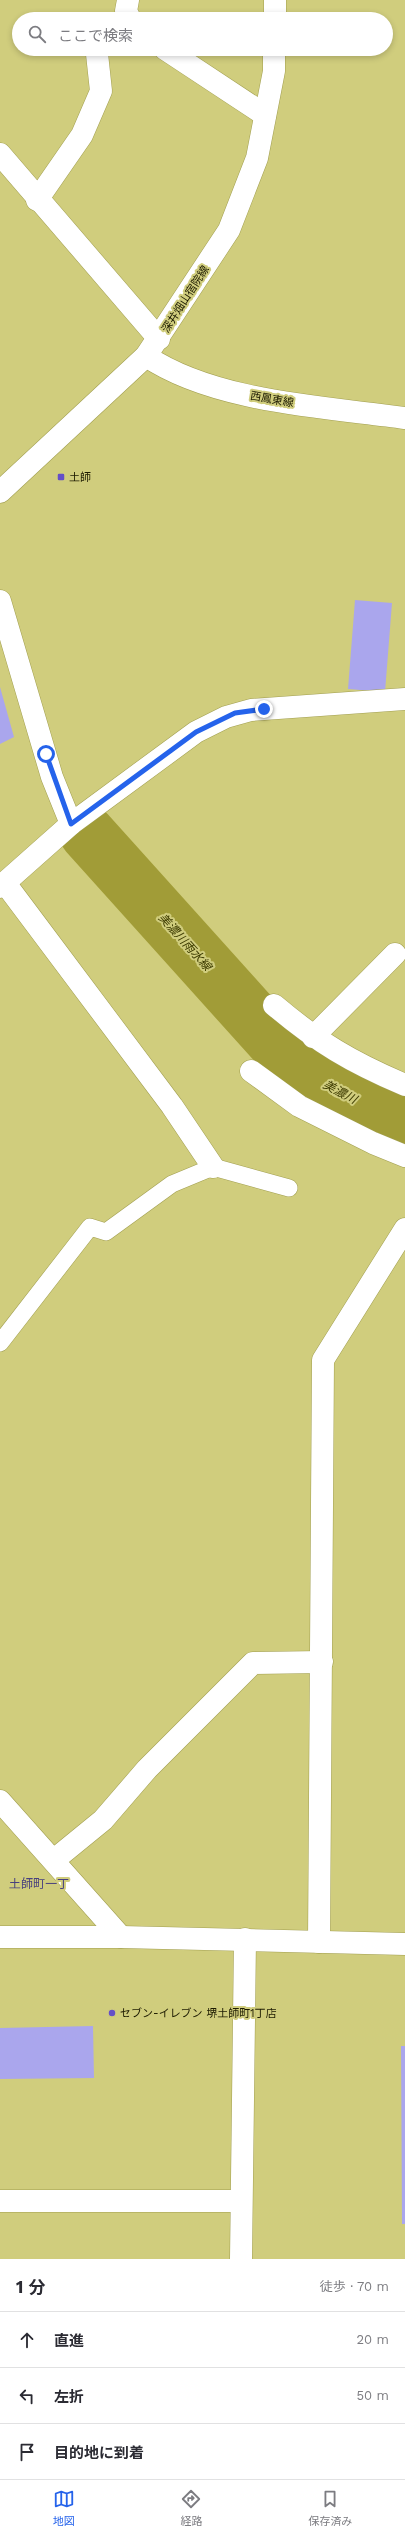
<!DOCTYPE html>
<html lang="ja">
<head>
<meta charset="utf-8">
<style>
  body { margin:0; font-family:"Work Sans","Noto Sans JP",sans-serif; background:#f2f2f3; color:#2b2b33 }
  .stop { position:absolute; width:12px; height:12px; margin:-9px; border:3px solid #2563eb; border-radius:50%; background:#fff }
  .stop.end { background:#2563eb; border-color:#fff; box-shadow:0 1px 4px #0008 }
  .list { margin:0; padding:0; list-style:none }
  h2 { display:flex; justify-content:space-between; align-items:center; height:52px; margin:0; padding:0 16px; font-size:17px }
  h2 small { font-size:13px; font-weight:400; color:#7c7c81 }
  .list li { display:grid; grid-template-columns:26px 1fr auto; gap:12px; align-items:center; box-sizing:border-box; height:56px; padding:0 16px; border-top:1px solid #e1e1e2 }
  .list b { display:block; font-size:15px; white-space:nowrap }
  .list em { font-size:13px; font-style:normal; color:#7c7c81 }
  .icon { flex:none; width:22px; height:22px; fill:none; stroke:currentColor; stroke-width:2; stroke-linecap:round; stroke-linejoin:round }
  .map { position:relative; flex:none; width:405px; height:2259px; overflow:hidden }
  .search { position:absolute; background:#fff; box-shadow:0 2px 6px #0003; left:12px; right:12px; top:12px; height:44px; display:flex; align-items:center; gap:10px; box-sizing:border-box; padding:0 14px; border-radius:22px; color:#7c7c81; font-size:15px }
  .sheet { height:220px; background:#fff }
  nav { display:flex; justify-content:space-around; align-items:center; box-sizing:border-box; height:56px; border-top:1px solid #e1e1e2; background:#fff; font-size:11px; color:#7c7c81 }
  nav a { display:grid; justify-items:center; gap:2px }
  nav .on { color:#2563eb }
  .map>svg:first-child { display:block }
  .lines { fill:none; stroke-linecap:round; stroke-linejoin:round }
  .river { stroke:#a19c37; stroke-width:56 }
  .building { fill:#aaa6ed }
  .lane-casing { stroke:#a29f50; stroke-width:18 }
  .street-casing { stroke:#a29f50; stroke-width:23 }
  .secondary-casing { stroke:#a29f50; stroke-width:23 }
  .lane { stroke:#fff; stroke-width:17 }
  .street { stroke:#fff; stroke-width:22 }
  .secondary { stroke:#fff; stroke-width:22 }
  .route { stroke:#2563eb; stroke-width:5 }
  .poi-dot { fill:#644fc8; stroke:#d0cd7d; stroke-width:1.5 }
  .labels { text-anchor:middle; stroke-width:4; stroke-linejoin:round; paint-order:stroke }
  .street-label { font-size:11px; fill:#1c1a00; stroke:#d0cd7d }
  .poi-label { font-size:11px; fill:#1c1a00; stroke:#d0cd7d; text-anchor:start }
  .water-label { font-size:12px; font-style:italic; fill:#3d3b01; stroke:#d0cd7d }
  .neighbourhood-label { font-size:12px; fill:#48407e; stroke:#d0cd7d }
</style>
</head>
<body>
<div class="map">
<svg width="405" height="2259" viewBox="0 0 405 2259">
  <rect width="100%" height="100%" fill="#d0cd7d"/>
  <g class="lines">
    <polyline class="river" points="87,833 283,1051 322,1084 343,1096 405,1122"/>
  </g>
  <g class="building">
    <polygon points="355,600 392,603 385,692 348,689"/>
    <polygon points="0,687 14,737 0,744"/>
    <polygon points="93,2026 94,2078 0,2079 0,2028"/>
    <polygon points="401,2046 405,2046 405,2224 402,2224"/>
  </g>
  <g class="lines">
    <defs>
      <polyline id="lane" points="0,1343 90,1227 106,1232 172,1184 213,1167 289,1188"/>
      <g id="street">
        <polyline points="128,0 126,11 130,19"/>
        <polyline points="165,49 265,115"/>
        <polyline points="37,200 82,135 101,91 97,54"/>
        <polyline points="0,601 52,777 71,824"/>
        <polyline points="5,883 172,1106 213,1167"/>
        <polyline points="0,887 71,824 196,732 226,717 251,710 405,699"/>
        <path d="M274,1005C319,1043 351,1062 405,1085"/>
        <polyline points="313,1037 395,954"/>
        <polyline points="251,1071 299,1106 373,1143 405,1156"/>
        <polyline points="0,1801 121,1937"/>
        <polyline points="54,1860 103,1820 147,1769 253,1663 322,1662"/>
        <polyline points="319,1942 323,1360 405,1229"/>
        <polyline points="0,2201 240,2201"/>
        <polyline points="241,2259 245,1939"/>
      </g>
      <g id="secondary">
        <polyline points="275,19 275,0"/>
        <polyline points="0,154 159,339"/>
        <path d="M146,356C214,402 325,407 405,418"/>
        <polyline points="0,492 146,356 229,230 257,158 274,71 274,49"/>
        <polyline points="0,1937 121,1937 405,1944"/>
      </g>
    </defs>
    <use href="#lane" class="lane-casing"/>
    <use href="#street" class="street-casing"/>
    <use href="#secondary" class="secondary-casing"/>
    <use href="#lane" class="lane"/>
    <use href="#street" class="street"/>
    <use href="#secondary" class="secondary"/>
  </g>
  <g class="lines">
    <polyline class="route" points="46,754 71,824 196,732 235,713 264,709"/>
  </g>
  <g class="poi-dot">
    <rect x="57" y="473" width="8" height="8" rx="2"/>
    <circle cx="112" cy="2013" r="4"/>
  </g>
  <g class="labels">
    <g class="street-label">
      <text transform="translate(185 299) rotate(-57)" y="4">深井畑山宿院線</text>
      <text transform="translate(272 399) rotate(10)" y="4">西鳳東線</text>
    </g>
    <g class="poi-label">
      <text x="69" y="481">土師</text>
      <text x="120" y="2017">セブン-イレブン 堺土師町1丁店</text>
    </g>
    <g class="water-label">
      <text transform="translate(185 942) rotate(48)" y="4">美濃川雨水線</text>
      <text transform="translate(340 1092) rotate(28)" y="4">美濃川</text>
    </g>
    <g class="neighbourhood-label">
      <text x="39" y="1888">土師町一丁</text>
    </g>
  </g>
</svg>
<div class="stop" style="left:46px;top:754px"></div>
<div class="stop end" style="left:264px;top:709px"></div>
<div class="search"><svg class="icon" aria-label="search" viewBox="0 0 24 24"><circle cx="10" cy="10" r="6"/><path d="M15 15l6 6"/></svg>ここで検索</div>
</div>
<section class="sheet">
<h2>1 分<small>徒歩 · 70 m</small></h2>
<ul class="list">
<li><svg class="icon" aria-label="ahead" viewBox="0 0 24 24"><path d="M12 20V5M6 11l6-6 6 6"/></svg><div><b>直進</b></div><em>20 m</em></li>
<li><svg class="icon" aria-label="left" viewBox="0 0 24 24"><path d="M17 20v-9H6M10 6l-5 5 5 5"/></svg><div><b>左折</b></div><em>50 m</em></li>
<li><svg class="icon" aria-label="arrive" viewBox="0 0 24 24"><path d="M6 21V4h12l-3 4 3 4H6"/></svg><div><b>目的地に到着</b></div></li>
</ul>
</section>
<nav>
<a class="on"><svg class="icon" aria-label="map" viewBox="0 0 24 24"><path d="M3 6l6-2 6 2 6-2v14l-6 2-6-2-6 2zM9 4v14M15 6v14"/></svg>地図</a>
<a><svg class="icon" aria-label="directions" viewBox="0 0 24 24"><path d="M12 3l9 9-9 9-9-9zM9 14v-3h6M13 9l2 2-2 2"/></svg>経路</a>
<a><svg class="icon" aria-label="saved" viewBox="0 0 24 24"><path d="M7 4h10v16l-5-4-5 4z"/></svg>保存済み</a>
</nav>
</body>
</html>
